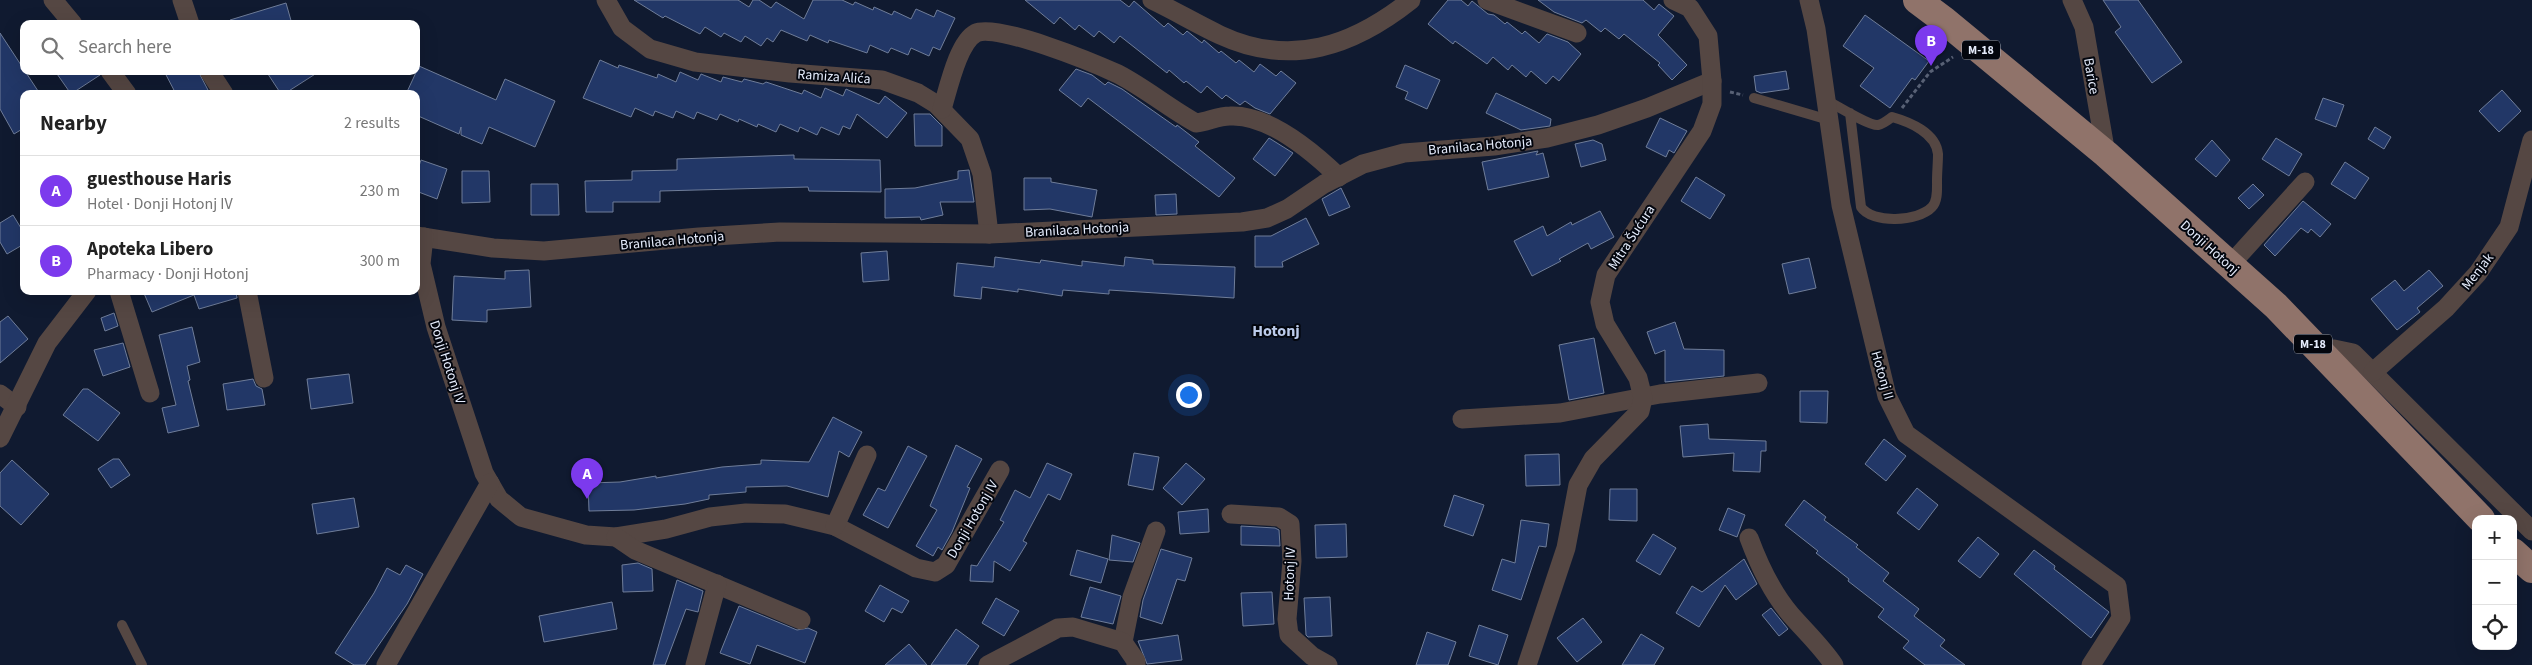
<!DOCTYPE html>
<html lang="en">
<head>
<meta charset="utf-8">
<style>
  body { margin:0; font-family:"Source Sans 3",sans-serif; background:#f2f2f2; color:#222 }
  .controls { position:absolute; right:15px; bottom:15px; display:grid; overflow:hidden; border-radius:10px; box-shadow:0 5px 20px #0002 }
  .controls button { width:45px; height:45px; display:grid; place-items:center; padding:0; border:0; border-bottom:1px solid #e0e0e0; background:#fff; color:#222; font:25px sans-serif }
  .you { position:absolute; left:1188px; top:394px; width:18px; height:18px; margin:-12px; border:4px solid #fff; border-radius:50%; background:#1a73e8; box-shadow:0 0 0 8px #1a73e833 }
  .badge { display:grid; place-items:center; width:32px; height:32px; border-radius:50%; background:#7c3aed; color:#fff; font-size:16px; font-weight:700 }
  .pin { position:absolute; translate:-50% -41px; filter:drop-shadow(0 1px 2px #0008) }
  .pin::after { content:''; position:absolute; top:26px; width:18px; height:15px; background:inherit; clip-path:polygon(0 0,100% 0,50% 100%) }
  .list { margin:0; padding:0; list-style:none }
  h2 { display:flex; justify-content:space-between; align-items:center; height:65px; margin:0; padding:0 20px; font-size:21px }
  h2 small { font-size:16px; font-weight:400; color:#767676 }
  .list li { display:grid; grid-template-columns:32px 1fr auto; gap:15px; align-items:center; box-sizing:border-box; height:70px; padding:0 20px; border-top:1px solid #e0e0e0 }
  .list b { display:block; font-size:19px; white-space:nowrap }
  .list p { margin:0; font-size:16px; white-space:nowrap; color:#767676 }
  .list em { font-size:16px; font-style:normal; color:#767676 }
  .icon { flex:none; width:28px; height:28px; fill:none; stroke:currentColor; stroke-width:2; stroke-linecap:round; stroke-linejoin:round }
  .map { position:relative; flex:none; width:2532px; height:665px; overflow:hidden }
  .search { position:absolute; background:#fff; box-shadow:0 5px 20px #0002; left:20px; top:20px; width:400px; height:55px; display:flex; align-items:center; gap:12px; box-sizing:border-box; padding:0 18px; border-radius:10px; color:#767676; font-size:19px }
  .panel { position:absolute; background:#fff; box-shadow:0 5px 20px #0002; left:20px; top:90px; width:400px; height:205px; border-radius:10px }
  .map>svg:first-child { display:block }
  .building { fill:#223767; stroke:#6f7d99 }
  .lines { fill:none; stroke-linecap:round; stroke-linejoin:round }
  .path { stroke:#586175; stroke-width:3; stroke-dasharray:4 2.5; stroke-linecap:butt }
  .lane { stroke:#554743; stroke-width:10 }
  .street { stroke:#554743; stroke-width:19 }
  .primary { stroke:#90736a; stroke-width:28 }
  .labels { text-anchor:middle; stroke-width:4; stroke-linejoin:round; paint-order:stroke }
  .shield { fill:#03060e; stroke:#a1a7b5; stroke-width:1 }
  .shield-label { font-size:12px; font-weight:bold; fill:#e5ecfc }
  .street-label { font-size:14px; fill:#e5ecfc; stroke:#03060e }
  .quarter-label { font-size:16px; font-weight:bold; fill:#bccbea; stroke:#03060e }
</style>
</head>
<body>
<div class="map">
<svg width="2532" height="665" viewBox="0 0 2532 665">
  <rect width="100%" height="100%" fill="#101a30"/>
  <g class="building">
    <polygon points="634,0 738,0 749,7 753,0 759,0 771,8 776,2 804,19 813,0 842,0 853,5 855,2 873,10 874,7 892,15 894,11 911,19 916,9 934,17 937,10 955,18 940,50 933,47 929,56 911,48 908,55 891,48 888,53 870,45 867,53 829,40 828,43 810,35 807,41 781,30 773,42 767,38 761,46 745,36 741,42 724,33 721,37 705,27 700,34 665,16 663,18"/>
    <polygon points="1025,0 1120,0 1129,7 1134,1 1164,27 1168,23 1183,35 1187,31 1202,43 1204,40 1219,53 1221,51 1236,63 1239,60 1254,72 1260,64 1276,76 1281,71 1296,83 1270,114 1255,108 1245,101 1240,105 1226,95 1222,99 1207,86 1201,93 1186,81 1184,83 1169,70 1167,73 1120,36 1114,43 1099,31 1094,37 1079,25 1075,30 1060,17 1054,24"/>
    <polygon points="1448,0 1461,0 1468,6 1472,1 1488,14 1494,15 1505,24 1507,22 1522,34 1525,31 1539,43 1547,34 1568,42 1581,54 1559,81 1553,76 1546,84 1531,71 1526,77 1512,65 1508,70 1493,57 1487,64 1455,41 1453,44 1428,24"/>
    <polygon points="1538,0 1643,0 1654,10 1659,4 1674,16 1658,35 1687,65 1672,80 1658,65 1660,63 1624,34 1619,39 1605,28 1601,32 1586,20 1582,23 1554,12"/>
    <polygon points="2103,0 2138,0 2182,62 2152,83 2115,32 2121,27"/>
    <polygon points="286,3 292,24 230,24 230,20"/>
    <polygon points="1865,15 1929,61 1915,80 1912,78 1890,108 1860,86 1874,68 1843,46"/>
    <polygon points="0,33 40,94 24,94 24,128 14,134 0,109"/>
    <polygon points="600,60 618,68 619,65 657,78 658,74 676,82 680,72 698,80 701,74 721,82 723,77 742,82 744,79 763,84 766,82 802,94 804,90 821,98 825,88 843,96 846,89 879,104 885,96 907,113 887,138 857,114 850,129 843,126 839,135 821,127 817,135 800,127 798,132 780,124 776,132 758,124 757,127 739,119 738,122 720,114 717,120 697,112 694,119 676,111 673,118 655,111 653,116 635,108 631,117 583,98"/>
    <polygon points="1405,65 1440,80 1427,109 1405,99 1408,92 1396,87"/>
    <polygon points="419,66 496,100 505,79 555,101 535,147 489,127 482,144 461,135 461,127 459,134 416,115 416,94 406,94"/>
    <polygon points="1076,69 1092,75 1105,85 1108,82 1122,89 1176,127 1177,125 1199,142 1195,146 1235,178 1219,197 1088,98 1081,107 1059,90"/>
    <polygon points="55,71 99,71 100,75 71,94"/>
    <polygon points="164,71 198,71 208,90 201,94 176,94"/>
    <polygon points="266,71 320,71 284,94 281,94"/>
    <polygon points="1786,71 1789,89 1761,93 1756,91 1754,76"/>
    <polygon points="2502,90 2521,111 2499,132 2479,111"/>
    <polygon points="1496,93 1551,119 1550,126 1521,130 1486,113"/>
    <polygon points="2323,98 2344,105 2336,127 2315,119"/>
    <polygon points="914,114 930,114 942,126 942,146 915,146"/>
    <polygon points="1660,118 1687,131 1674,153 1669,150 1666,157 1646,147"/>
    <polygon points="2375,127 2391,137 2384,149 2368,139"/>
    <polygon points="1269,138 1293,153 1275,176 1253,159"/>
    <polygon points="2276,138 2302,154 2289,176 2262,159"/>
    <polygon points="1593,140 1602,144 1606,160 1581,167 1575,144"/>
    <polygon points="2212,140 2230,160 2216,177 2195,159"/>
    <polygon points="1538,151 1536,155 1543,153 1549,177 1488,190 1482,162"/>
    <polygon points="794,155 794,159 880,160 881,192 809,191 808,187 660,191 660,202 613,202 613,212 586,212 585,181 632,180 632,171 677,170 677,159"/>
    <polygon points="421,160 447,169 437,199 416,191 416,175"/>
    <polygon points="2345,162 2369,178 2355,199 2331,184"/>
    <polygon points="969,170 974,202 940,202 943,215 921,220 920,217 885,218 885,189 915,188 958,179 958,171"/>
    <polygon points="462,171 489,171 490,202 462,203"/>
    <polygon points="1696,177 1725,195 1710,219 1681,201"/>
    <polygon points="1024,178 1051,178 1051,182 1097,190 1092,217 1050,209 1024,210"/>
    <polygon points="531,184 558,184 559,215 531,215"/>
    <polygon points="2253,184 2264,195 2249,209 2238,198"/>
    <polygon points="1341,188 1350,207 1329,216 1322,199"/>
    <polygon points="1176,194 1177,214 1156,215 1155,195"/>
    <polygon points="2303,201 2331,224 2320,237 2311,229 2308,233 2301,228 2275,256 2264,245"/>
    <polygon points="1600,211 1614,237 1591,249 1588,243 1559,259 1561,261 1532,276 1514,241 1543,226 1547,236 1571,222 1572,225"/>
    <polygon points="13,215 24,233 24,244 7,254 0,242 0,223"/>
    <polygon points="1306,218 1319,244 1282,262 1283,267 1255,267 1255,236 1271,236"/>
    <polygon points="887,251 889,280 863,282 861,253"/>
    <polygon points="995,257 1040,263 1041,260 1082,266 1082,261 1124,266 1125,257 1153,260 1153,264 1235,267 1234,298 1109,290 1109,294 1063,290 1062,296 1018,289 1018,292 982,287 981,299 954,296 957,263 994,267"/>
    <polygon points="1809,258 1816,288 1789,294 1782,264"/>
    <polygon points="529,270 531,307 487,310 487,322 452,320 454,276 505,279 505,271"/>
    <polygon points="2429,270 2443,286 2417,308 2420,312 2397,330 2371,299 2395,280 2404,291"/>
    <polygon points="143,291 236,291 237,298 199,309 194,295 152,312"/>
    <polygon points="114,313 118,326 105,331 101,318"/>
    <polygon points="8,316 28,339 0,363 0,322"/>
    <polygon points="1675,322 1684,349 1724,350 1724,376 1665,382 1665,350 1655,354 1647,332"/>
    <polygon points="192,327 200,362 187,366 190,380 188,381 199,426 168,433 162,408 176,405 159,335"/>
    <polygon points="1594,338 1604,393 1569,400 1559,345"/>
    <polygon points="123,343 130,367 103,376 94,350"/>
    <polygon points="349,374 353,403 311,409 307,379"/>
    <polygon points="253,379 256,386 262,389 265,405 227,410 223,384"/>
    <polygon points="83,389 88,389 120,413 98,441 63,415"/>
    <polygon points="1800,391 1828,391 1827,423 1800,422"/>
    <polygon points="833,417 862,432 849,457 839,451 828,497 787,486 746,487 746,492 709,495 709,499 685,504 634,510 589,511 588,483 620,482 656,476 656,478 722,467 761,464 761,460 809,462"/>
    <polygon points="1708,424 1709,439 1766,441 1766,451 1761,451 1760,472 1733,471 1734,453 1683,457 1680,426"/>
    <polygon points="1884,439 1906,456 1886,481 1865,464"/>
    <polygon points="956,445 982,459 967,487 970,488 952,532 942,550 938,547 933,556 916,546 937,510 930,506"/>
    <polygon points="908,446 927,456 888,528 863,515 878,488 885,491"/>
    <polygon points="1134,453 1159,457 1153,490 1128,485"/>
    <polygon points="1559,454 1560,485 1526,486 1525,455"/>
    <polygon points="113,459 119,459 130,475 111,488 98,469"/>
    <polygon points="12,460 49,494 21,525 0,506 0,473"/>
    <polygon points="1047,463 1072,474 1060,500 1048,494 1023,541 1027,543 1010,571 994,561 993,582 970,581 971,565 977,566 1004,522 1000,520 1015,490 1030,498"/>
    <polygon points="1186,463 1205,479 1182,505 1163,488"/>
    <polygon points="1917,488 1938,505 1919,530 1897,513"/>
    <polygon points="1610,489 1637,489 1637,521 1609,520"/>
    <polygon points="1454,495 1484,505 1473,536 1444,526"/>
    <polygon points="354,498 359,527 317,534 312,504"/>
    <polygon points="1804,500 1826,517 1824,520 1858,545 1856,547 1889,573 1883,581 1919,609 1914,616 1945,640 1940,646 1965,665 1925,665 1903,648 1909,641 1878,617 1884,609 1848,581 1849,579 1816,553 1818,551 1785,525"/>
    <polygon points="1728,508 1745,515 1737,537 1719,530"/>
    <polygon points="1208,509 1209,532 1180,534 1178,512"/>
    <polygon points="1521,520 1549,524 1546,547 1539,546 1521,600 1492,590 1502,559 1515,563"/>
    <polygon points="1346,524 1347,557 1316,558 1315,525"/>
    <polygon points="1241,526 1275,528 1279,530 1280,546 1241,545"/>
    <polygon points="1653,534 1676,548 1660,575 1636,561"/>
    <polygon points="1112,535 1140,543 1133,562 1109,560"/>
    <polygon points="1978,537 1999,554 1980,578 1958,561"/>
    <polygon points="1161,549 1192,558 1185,581 1177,579 1162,624 1140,617 1143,600"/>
    <polygon points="1077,550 1108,559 1101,583 1070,575"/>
    <polygon points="2034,550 2055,566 2054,569 2109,612 2091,638 2014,574"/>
    <polygon points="1744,559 1757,584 1736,600 1725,585 1699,627 1676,613 1692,586 1702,592"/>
    <polygon points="638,563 652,569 653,591 623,592 622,565"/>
    <polygon points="406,565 423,574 407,604 365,665 354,665 335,653 374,593 387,568 400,575"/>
    <polygon points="677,580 703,591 698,612 686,609 665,665 653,665"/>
    <polygon points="880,585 909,601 902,613 892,608 884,622 865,611"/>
    <polygon points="1090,587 1121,596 1113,624 1081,617"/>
    <polygon points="1272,592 1274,624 1243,626 1241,593"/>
    <polygon points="1330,597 1332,636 1308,637 1306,635 1304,598"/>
    <polygon points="996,598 1019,611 1004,636 982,623"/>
    <polygon points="612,602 617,629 544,642 539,616"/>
    <polygon points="739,606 797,630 808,628 817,632 805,663 757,645 750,664 720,653"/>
    <polygon points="1771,608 1788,629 1779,636 1762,615"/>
    <polygon points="1583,618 1602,642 1577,662 1557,638"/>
    <polygon points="1479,625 1508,635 1498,665 1469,656"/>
    <polygon points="956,629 979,646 966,665 931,665"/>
    <polygon points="1427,632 1456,642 1448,665 1416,665"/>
    <polygon points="1641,634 1664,648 1654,665 1622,665"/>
    <polygon points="1178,635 1182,660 1147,664 1138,641"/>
    <polygon points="909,644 927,665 885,665"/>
  </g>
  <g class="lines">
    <g class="path">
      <polyline points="1730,92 1743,95"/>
      <polyline points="1902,108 1930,72 1953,57"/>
    </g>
    <g class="lane">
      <polyline points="1754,98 1829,120"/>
      <path d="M1826,100C1836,105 1869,126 1878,125C1883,124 1888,120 1892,117C1910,122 1936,133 1938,154C1938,163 1937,172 1937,181C1937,189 1938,201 1932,207C1918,222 1872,224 1861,207L1850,113"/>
      <polyline points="122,625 142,665"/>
    </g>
    <g class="street">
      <polyline points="53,0 73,24"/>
      <polyline points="182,0 190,24"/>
      <polyline points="606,0 622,28 650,49 695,62 790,73 882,80 918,93 936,104 970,139 982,174 989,234"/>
      <path d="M1152,0C1175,11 1197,24 1220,35C1291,68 1353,46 1411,0"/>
      <polyline points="1487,0 1577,33"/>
      <polyline points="1809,0 1816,29 1841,205 1887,396 1906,434 2117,586 2121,618 2091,665"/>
      <polyline points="2072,0 2084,27 2106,154"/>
      <polyline points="110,71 127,94"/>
      <polyline points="209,71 224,94"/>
      <path d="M942,109C948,90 958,42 976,33C997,23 1094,63 1118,74C1145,88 1169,108 1196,123C1207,122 1218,116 1230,116C1268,114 1313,152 1339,177"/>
      <polyline points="416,236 493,248 544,251 699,237 780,232 989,234 1242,222 1267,218 1287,209 1324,184 1363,164 1404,153 1494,146 1547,138 1598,125 1647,108 1712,81"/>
      <polyline points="424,237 421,264 436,327 484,473 499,499 521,517 586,535 616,537 666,529 710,517 746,513 785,514 835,526 916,568 935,572 946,565 1000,470"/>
      <polyline points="2230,265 2305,182"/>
      <polyline points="119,291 150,393"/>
      <polyline points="247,291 264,378"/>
      <polyline points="2321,352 2334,349 2353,353 2532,531"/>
      <polyline points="2373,372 2446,308 2478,273 2509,227 2532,140"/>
      <polyline points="0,394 17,407"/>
      <polyline points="1462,419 1560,413 1660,394 1758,383"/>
      <polyline points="0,438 47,343 87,291"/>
      <polyline points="1231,514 1279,517 1290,524 1292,561 1287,619 1289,635 1312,656 1328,665"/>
      <polyline points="835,526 867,455"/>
      <polyline points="616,537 635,550 801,620"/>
      <path d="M1749,538C1759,565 1772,593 1791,615C1806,632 1821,646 1834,665"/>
      <polyline points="1123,642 1132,597 1156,531"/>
      <polyline points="386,665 490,483"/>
      <polyline points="695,665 717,584"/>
      <polyline points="988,665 1058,628 1073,627 1123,642 1136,661 1136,665"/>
      <polyline points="1527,665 1566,548 1578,485 1593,459 1640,411 1643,398 1638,378 1605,324 1600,302 1606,275 1702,131 1712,104 1712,81 1708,36 1690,8 1673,0"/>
    </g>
    <g class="primary">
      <polyline points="1917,0 1945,21 2106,154 2276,306 2481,519"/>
      <polyline points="2513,552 2532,569"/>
    </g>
  </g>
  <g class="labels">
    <g class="shield">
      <rect x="1962" y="40.5" width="38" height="19" rx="4"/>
      <rect x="2294" y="334.5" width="38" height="19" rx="4"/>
    </g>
    <g class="shield-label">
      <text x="1981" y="54">M-18</text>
      <text x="2313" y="348">M-18</text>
    </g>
    <g class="street-label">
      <text transform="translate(834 76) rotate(4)" y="5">Ramiza Alića</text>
      <text transform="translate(2092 76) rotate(80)" y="5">Barice</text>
      <text transform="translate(1480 145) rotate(-5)" y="5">Branilaca Hotonja</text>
      <text transform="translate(1077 229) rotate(-3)" y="5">Branilaca Hotonja</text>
      <text transform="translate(1631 237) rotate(-57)" y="5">Mitra Šućura</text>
      <text transform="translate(672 240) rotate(-5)" y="5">Branilaca Hotonja</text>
      <text transform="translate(2210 247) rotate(42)" y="5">Donji Hotonj</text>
      <text transform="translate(2477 271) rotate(-52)" y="5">Menjak</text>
      <text transform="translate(448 362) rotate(72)" y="5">Donji Hotonj IV</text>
      <text transform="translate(1883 375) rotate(74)" y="5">Hotonj II</text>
      <text transform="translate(972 519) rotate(-60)" y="5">Donji Hotonj IV</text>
      <text transform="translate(1289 574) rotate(-88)" y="5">Hotonj IV</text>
    </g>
    <g class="quarter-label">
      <text x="1276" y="336">Hotonj</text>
    </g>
  </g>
</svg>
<div class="controls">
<button>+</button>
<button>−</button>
<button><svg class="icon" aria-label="locate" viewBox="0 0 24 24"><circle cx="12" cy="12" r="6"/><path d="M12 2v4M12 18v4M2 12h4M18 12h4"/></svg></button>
</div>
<div class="you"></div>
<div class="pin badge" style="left:587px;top:499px">A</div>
<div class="pin badge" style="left:1931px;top:66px">B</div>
<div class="search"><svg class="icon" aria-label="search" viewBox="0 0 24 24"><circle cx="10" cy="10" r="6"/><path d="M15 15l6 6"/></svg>Search here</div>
<section class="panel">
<h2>Nearby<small>2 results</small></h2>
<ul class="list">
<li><span class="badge">A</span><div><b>guesthouse Haris</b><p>Hotel · Donji Hotonj IV</p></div><em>230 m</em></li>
<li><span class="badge">B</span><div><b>Apoteka Libero</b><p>Pharmacy · Donji Hotonj</p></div><em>300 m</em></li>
</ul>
</section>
</div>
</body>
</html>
